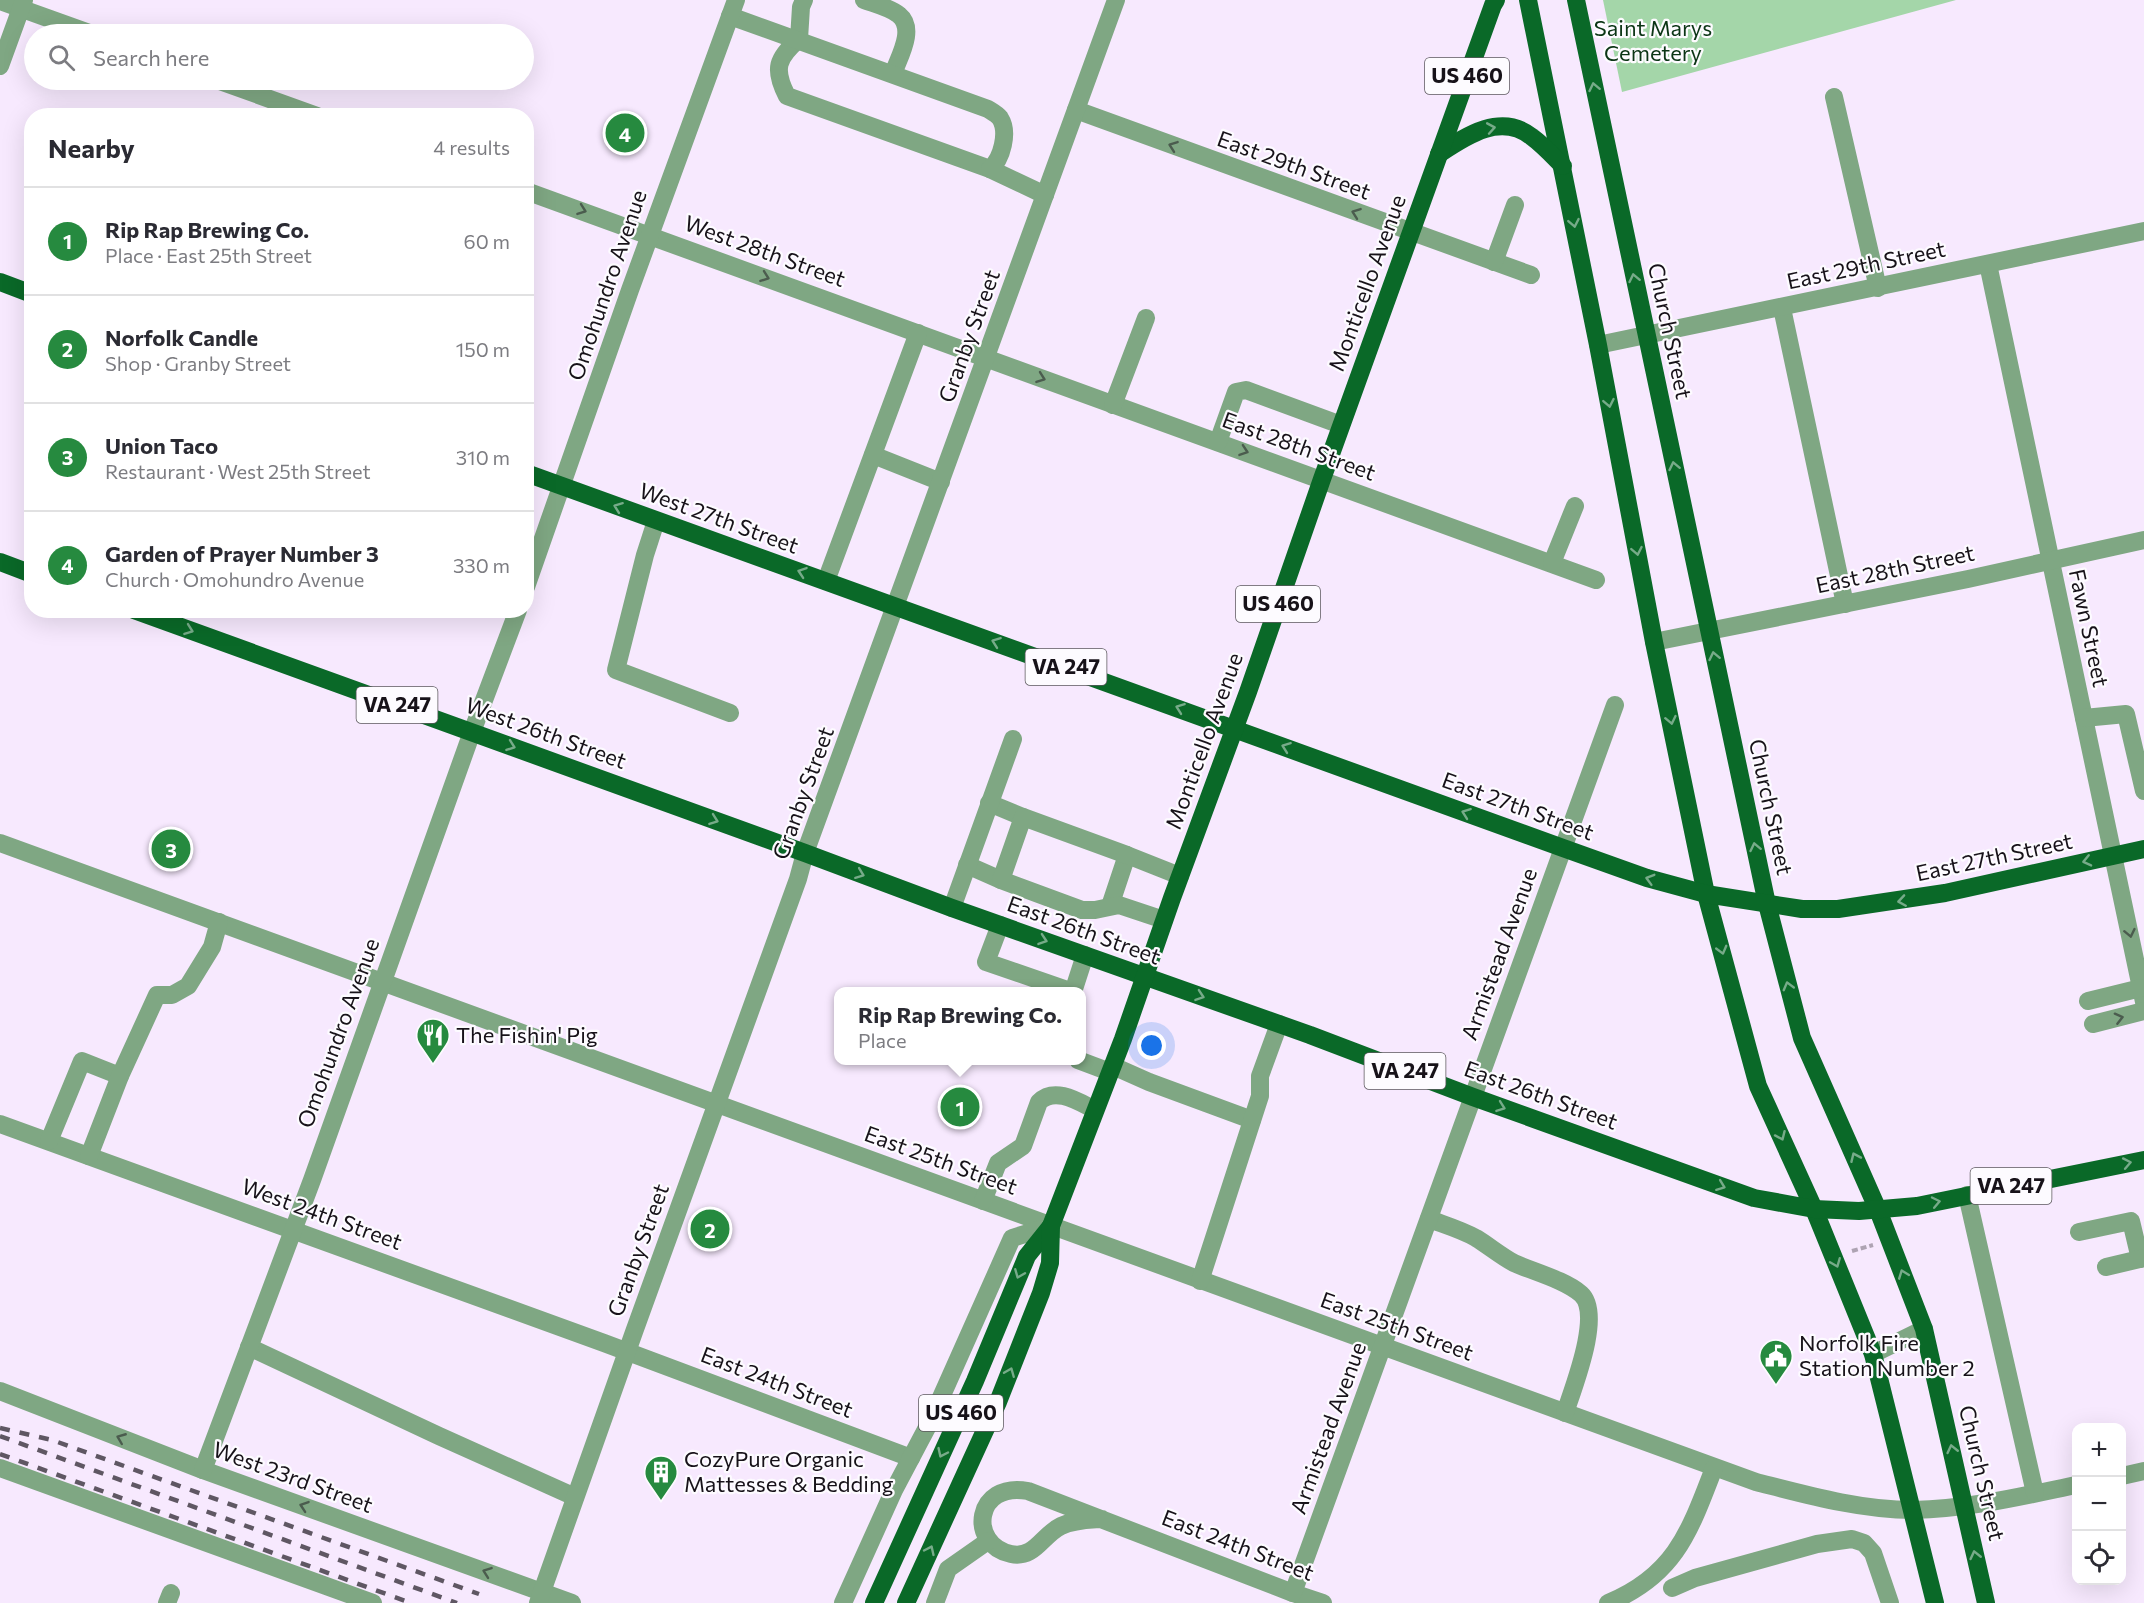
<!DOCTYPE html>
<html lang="en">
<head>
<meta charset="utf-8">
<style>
  body { margin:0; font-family:Commissioner,sans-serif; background:#f7f7f7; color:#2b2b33 }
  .controls { position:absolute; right:18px; bottom:18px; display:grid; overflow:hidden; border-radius:12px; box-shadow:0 6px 24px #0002 }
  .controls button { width:54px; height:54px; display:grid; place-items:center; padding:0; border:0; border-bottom:2px solid #e1e1e2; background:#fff; color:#2b2b33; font:30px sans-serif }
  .you { position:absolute; left:1152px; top:1046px; width:21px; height:21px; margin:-15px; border:4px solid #fff; border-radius:50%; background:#1a73e8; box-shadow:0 0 0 9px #1a73e833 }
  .badge { display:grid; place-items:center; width:39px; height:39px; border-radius:50%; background:#268a3f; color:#fff; font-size:20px; font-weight:700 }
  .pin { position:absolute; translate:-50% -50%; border:3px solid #fff; box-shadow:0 2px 6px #0006 }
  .popup { position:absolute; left:834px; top:987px; width:252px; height:78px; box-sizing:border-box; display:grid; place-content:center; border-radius:12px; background:#fff; filter:drop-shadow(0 2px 4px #0005); font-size:20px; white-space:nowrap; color:#7c7c81 }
  .popup b { font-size:22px; color:#2b2b33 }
  .popup::after { content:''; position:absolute; left:50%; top:100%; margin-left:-12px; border:12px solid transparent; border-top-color:#fff }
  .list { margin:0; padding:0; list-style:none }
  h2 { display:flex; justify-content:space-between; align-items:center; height:78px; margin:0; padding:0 24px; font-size:26px }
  h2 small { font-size:20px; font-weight:400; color:#7c7c81 }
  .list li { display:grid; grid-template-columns:39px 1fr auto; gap:18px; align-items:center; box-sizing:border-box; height:108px; padding:0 24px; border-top:2px solid #e1e1e2 }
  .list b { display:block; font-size:22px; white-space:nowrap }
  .list p { margin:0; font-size:20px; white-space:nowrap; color:#7c7c81 }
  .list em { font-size:20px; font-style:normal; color:#7c7c81 }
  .icon { flex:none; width:33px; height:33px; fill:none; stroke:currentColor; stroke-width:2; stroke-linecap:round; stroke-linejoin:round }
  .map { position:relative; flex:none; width:2144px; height:1603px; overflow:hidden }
  .search { position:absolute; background:#fff; box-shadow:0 6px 24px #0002; left:24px; top:24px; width:510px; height:66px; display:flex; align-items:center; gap:15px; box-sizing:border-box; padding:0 21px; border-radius:33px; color:#7c7c81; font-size:22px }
  .panel { position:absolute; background:#fff; box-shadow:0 6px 24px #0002; left:24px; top:108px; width:510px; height:510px; border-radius:24px }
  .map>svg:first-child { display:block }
  .green { fill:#a4d6a9 }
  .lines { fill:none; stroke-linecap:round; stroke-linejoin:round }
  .path { stroke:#aea3b3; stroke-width:4; stroke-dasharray:6 3; stroke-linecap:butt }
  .minor { stroke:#7fa783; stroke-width:18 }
  .major { stroke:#0a6928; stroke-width:18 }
  .rail { stroke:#5f5763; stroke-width:4.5; stroke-dasharray:10 10; stroke-linecap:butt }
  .oneway { stroke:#77ab89 }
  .oneway2 { stroke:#4b5c4e }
  .labels { text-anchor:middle; stroke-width:4.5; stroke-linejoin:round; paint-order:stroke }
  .shield { fill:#fdfbff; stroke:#5c585e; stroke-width:1.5 }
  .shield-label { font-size:21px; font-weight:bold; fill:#171219 }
  .park-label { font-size:22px; fill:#0b3515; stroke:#fdfbff }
  .street-label { font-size:22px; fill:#171219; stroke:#fdfbff }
  .poi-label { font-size:22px; fill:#171219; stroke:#fdfbff; text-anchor:start }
</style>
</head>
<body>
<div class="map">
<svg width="2144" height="1603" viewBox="0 0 2144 1603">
  <rect width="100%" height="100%" fill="#f7e9fe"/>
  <polygon class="green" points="1603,0 1956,0 1622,92"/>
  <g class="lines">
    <polyline class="path" points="1852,1251 1873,1245"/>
    <g class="minor">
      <path d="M804,0L801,7L799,39C777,58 773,69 787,96L990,169"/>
      <path d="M864,0C875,4 891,8 899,15C916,29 899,57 893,74"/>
      <polyline points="0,1 92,34"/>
      <path d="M730,16L988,109C991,111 997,114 1000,118C1009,132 1002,159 990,169L1045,195"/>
      <polyline points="0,66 24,0"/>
      <polyline points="217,80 317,116"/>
      <polyline points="1834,97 1878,288"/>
      <polyline points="1076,110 1531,275"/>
      <polyline points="526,191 1596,580"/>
      <polyline points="1494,262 1515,205"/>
      <polyline points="1988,264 2144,1002"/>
      <polyline points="1782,308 1845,604"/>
      <polyline points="1598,345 2144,231"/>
      <polyline points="1113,405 1146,318"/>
      <polyline points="1218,442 1236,392 1246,390 1341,425"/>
      <polyline points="873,455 941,482"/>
      <polyline points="656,521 645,555 616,670 730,713"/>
      <polyline points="1552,563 1575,506"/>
      <polyline points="826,581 918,333"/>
      <polyline points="526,587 630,290 736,0"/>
      <polyline points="1654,642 1968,579 2144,540"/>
      <polyline points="2084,718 2126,714 2144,791"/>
      <polyline points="989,803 1023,817"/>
      <path d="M0,843L1756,1482C1807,1495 1860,1510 1913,1510C1969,1509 2023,1496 2076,1485"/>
      <polyline points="967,865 1001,880"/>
      <polyline points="1110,906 1127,855"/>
      <polyline points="952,908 1013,739"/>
      <polyline points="1164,920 1119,905 1095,910 1082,910 1001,880 1023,817 1127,855 1180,876"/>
      <polyline points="1000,925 986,962 1073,992"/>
      <polyline points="1073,992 1085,955"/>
      <polyline points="2088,1001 2141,988"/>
      <polyline points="2093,1024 2144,1011"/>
      <polyline points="1078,1060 1110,1072"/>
      <polyline points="1113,1066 1149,1082 1252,1120"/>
      <polyline points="0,1124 604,1343 911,1458"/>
      <polyline points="49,1141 82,1061 120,1076"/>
      <polyline points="89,1156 120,1076 157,995 172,995 188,986 212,947 219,922"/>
      <polyline points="1967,1195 2035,1493"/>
      <path d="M983,1201L998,1163L1023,1146L1039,1102C1055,1086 1079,1102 1095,1110"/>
      <path d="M1429,1219C1445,1225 1462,1230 1476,1238C1489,1246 1501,1256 1514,1263C1534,1272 1565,1280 1581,1294C1603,1314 1573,1388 1565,1413"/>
      <polyline points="2079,1232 2131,1221 2140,1259"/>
      <polyline points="2106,1267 2144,1258"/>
      <polyline points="1200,1281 1260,1096 1260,1076 1279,1024"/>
      <polyline points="249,1347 439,1436 575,1497"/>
      <polyline points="1873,1354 1924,1329"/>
      <polyline points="0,1391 203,1470 572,1603"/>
      <polyline points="0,1468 373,1603"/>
      <polyline points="203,1470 312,1180 472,732 518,610"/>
      <polyline points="2122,1476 2144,1471"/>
      <path d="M1102,1519C1088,1520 1074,1520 1061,1526C1042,1535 1035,1559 1011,1554C967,1544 975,1481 1028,1491L1293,1593L1323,1603"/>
      <polyline points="1672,1588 1695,1578 1817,1544 1852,1539 1864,1543 1873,1553 1890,1603"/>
      <polyline points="1293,1593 1615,705"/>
      <polyline points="167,1603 171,1593"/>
      <polyline points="538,1603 634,1332 798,879 805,853 1116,0"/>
      <polyline points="843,1603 894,1490 931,1420 1012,1238 1051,1226"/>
      <polyline points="935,1603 948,1569 988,1541"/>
      <path d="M1608,1603C1676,1575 1690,1530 1714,1468"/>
    </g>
    <g class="major">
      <polyline points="1528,0 1598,345 1654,642 1706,894 1758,1086 1814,1209 1873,1354 1935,1603"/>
      <polyline points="1576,0 1767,904 1802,1038 1878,1210 1924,1329 1986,1603"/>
      <path d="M1439,154C1466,136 1501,112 1532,137C1543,145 1553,156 1563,166"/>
      <polyline points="0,282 32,294"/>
      <polyline points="526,473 1563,848 1647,878 1706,894 1802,909 1838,909 1945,893 2144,849"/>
      <polyline points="0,562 32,574"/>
      <polyline points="134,610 805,853 952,908 1310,1035 1473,1097 1754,1198 1814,1209 1859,1211 1917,1206 2144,1160"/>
      <polyline points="874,1603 975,1381 1027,1256 1051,1226"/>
      <polyline points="906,1603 998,1402 1041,1293 1050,1263 1051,1226 1123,1039 1172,898 1248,692 1322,479 1493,5 1496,0"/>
    </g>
    <g class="rail">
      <polyline points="0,1428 52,1440 479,1594"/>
      <polyline points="0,1436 457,1603"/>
      <polyline points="0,1454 411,1603"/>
    </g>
  </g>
  <defs><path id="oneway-chevron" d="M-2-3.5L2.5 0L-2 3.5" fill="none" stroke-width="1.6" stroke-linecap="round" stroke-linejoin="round" transform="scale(1.5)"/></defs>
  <g class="oneway">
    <use href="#oneway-chevron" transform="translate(1594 87) rotate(-102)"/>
    <use href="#oneway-chevron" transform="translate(1491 128) rotate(-10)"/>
    <use href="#oneway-chevron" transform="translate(1574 223) rotate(79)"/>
    <use href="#oneway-chevron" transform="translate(1634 278) rotate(-102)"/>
    <use href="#oneway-chevron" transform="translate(1609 403) rotate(79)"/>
    <use href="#oneway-chevron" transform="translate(1674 466) rotate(-102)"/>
    <use href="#oneway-chevron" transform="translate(618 507) rotate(-159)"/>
    <use href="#oneway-chevron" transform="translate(1637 551) rotate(79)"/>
    <use href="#oneway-chevron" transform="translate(802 572) rotate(-161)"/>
    <use href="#oneway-chevron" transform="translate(189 630) rotate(20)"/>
    <use href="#oneway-chevron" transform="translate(996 642) rotate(-160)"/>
    <use href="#oneway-chevron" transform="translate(1714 656) rotate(-102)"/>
    <use href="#oneway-chevron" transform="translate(1180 708) rotate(-160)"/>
    <use href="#oneway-chevron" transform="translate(1671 720) rotate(78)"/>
    <use href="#oneway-chevron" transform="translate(511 746) rotate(20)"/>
    <use href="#oneway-chevron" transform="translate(1286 747) rotate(-160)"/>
    <use href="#oneway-chevron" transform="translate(1466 813) rotate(-160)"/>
    <use href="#oneway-chevron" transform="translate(714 820) rotate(20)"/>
    <use href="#oneway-chevron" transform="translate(1755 847) rotate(-102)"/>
    <use href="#oneway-chevron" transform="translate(2087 861) rotate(167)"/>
    <use href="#oneway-chevron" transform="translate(860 874) rotate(21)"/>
    <use href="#oneway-chevron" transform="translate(1650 879) rotate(-164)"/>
    <use href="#oneway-chevron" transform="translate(1902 901) rotate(171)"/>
    <use href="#oneway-chevron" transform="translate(1043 940) rotate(19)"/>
    <use href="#oneway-chevron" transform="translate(1722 950) rotate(75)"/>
    <use href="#oneway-chevron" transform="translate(1788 986) rotate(-105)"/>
    <use href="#oneway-chevron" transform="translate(1200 996) rotate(19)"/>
    <use href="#oneway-chevron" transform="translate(1501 1107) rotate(20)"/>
    <use href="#oneway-chevron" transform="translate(1781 1136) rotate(66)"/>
    <use href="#oneway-chevron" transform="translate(1855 1157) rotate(-114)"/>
    <use href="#oneway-chevron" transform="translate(2127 1163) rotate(-11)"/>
    <use href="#oneway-chevron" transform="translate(1721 1186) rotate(21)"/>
    <use href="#oneway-chevron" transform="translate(1936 1202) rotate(-12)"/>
    <use href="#oneway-chevron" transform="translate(1836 1263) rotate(68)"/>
    <use href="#oneway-chevron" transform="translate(1019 1274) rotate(112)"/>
    <use href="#oneway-chevron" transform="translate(1903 1274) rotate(-111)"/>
    <use href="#oneway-chevron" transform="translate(1010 1372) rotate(-68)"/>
    <use href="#oneway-chevron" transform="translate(1952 1449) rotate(-103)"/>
    <use href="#oneway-chevron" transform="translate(942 1453) rotate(115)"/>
    <use href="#oneway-chevron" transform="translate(930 1550) rotate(-65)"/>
    <use href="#oneway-chevron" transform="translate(1975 1555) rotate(-103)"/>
  </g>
  <g class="oneway2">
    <use href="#oneway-chevron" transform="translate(1173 146) rotate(-160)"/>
    <use href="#oneway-chevron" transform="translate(582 210) rotate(20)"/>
    <use href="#oneway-chevron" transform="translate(1356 213) rotate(-160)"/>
    <use href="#oneway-chevron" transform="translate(765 277) rotate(20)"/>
    <use href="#oneway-chevron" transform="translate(1041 378) rotate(20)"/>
    <use href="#oneway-chevron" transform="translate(1244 451) rotate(19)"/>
    <use href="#oneway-chevron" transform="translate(2130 933) rotate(78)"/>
    <use href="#oneway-chevron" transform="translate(2119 1018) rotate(-14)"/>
    <use href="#oneway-chevron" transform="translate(121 1438) rotate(-158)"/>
    <use href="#oneway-chevron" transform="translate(304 1506) rotate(-161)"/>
    <use href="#oneway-chevron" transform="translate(487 1572) rotate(-160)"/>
  </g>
  <defs>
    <symbol id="restaurant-pin" viewBox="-11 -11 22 30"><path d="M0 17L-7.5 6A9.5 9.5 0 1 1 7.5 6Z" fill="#268a3f" stroke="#fdfbff"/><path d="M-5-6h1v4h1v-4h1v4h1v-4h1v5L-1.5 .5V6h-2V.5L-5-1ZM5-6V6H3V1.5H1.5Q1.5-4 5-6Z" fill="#fff"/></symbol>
    <symbol id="civic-pin" viewBox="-11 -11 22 30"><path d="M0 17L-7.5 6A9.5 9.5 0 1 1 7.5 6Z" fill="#268a3f" stroke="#fdfbff"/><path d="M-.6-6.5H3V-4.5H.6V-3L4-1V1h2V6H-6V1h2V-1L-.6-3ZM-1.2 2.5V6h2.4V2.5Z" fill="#fff"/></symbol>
    <symbol id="building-pin" viewBox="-11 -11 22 30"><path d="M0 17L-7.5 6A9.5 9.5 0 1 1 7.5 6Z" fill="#268a3f" stroke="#fdfbff"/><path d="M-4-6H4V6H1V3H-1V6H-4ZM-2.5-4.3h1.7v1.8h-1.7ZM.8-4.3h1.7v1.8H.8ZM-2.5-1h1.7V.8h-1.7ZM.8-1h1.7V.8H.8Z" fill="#fff"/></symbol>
  </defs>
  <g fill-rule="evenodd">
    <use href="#restaurant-pin" x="414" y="1016" width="38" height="52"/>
    <use href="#civic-pin" x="1757" y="1337" width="38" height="52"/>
    <use href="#building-pin" x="642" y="1453" width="38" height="52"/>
  </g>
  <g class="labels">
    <g class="shield">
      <rect x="1425" y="58" width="84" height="36" rx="4.5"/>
      <rect x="1236" y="586" width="84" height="36" rx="4.5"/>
      <rect x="1025.5" y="649" width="81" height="36" rx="4.5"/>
      <rect x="356.5" y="687" width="81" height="36" rx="4.5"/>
      <rect x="1364.5" y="1053" width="81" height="36" rx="4.5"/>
      <rect x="1970.5" y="1168" width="81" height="36" rx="4.5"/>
      <rect x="919" y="1395" width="84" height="36" rx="4.5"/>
    </g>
    <g class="shield-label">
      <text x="1467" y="83">US 460</text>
      <text x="1278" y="611">US 460</text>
      <text x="1066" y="674">VA 247</text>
      <text x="397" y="712">VA 247</text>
      <text x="1405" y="1078">VA 247</text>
      <text x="2011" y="1193">VA 247</text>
      <text x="961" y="1420">US 460</text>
    </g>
    <g class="park-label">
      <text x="1653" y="36">Saint Marys<tspan x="1653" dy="25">Cemetery</tspan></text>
    </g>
    <g class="street-label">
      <text transform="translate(1294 165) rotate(20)" y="8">East 29th Street</text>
      <text transform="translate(765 251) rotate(20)" y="8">West 28th Street</text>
      <text transform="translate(1866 265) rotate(-12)" y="8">East 29th Street</text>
      <text transform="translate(1367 283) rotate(-70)" y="8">Monticello Avenue</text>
      <text transform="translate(607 285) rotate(-71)" y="8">Omohundro Avenue</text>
      <text transform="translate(1670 331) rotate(78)" y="8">Church Street</text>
      <text transform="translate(969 336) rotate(-70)" y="8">Granby Street</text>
      <text transform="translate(1299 446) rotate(20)" y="8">East 28th Street</text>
      <text transform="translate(719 518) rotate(20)" y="8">West 27th Street</text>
      <text transform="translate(1895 569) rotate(-12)" y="8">East 28th Street</text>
      <text transform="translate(2089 628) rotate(78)" y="8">Fawn Street</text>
      <text transform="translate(546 733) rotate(20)" y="8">West 26th Street</text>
      <text transform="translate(1204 741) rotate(-70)" y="8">Monticello Avenue</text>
      <text transform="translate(803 793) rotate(-70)" y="8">Granby Street</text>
      <text transform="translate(1518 806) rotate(20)" y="8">East 27th Street</text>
      <text transform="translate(1771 807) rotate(78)" y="8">Church Street</text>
      <text transform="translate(1994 857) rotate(-12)" y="8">East 27th Street</text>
      <text transform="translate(1084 930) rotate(20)" y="8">East 26th Street</text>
      <text transform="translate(1499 954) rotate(-70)" y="8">Armistead Avenue</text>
      <text transform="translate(338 1033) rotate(-70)" y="8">Omohundro Avenue</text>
      <text transform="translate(1541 1095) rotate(20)" y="8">East 26th Street</text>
      <text transform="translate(941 1160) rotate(20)" y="8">East 25th Street</text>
      <text transform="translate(322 1214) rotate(20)" y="8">West 24th Street</text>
      <text transform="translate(638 1250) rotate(-70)" y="8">Granby Street</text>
      <text transform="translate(1397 1326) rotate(20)" y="8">East 25th Street</text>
      <text transform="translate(777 1382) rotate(21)" y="8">East 24th Street</text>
      <text transform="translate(1328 1428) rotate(-70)" y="8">Armistead Avenue</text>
      <text transform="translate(1982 1473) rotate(77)" y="8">Church Street</text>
      <text transform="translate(293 1477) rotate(20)" y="8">West 23rd Street</text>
      <text transform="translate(1238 1545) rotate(21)" y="8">East 24th Street</text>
    </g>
    <g class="poi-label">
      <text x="456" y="1043">The Fishin' Pig</text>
      <text x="1799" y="1351">Norfolk Fire<tspan x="1799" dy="25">Station Number 2</tspan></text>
      <text x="684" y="1467">CozyPure Organic<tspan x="684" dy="25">Mattesses &amp; Bedding</tspan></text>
    </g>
  </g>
</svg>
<div class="controls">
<button>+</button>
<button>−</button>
<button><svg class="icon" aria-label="locate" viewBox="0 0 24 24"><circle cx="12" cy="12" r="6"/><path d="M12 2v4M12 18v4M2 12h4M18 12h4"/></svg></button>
</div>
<div class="you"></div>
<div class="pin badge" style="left:960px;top:1107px">1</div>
<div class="popup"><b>Rip Rap Brewing Co.</b>Place</div>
<div class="pin badge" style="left:710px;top:1229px">2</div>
<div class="pin badge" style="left:171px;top:849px">3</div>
<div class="pin badge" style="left:625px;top:133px">4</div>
<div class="search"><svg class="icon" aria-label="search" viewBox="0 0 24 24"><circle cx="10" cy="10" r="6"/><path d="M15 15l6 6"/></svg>Search here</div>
<section class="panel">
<h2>Nearby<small>4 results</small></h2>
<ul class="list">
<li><span class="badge">1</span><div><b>Rip Rap Brewing Co.</b><p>Place · East 25th Street</p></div><em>60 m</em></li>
<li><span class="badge">2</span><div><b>Norfolk Candle</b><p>Shop · Granby Street</p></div><em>150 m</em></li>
<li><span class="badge">3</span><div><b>Union Taco</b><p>Restaurant · West 25th Street</p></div><em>310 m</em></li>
<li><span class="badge">4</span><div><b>Garden of Prayer Number 3</b><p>Church · Omohundro Avenue</p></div><em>330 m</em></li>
</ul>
</section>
</div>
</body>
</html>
